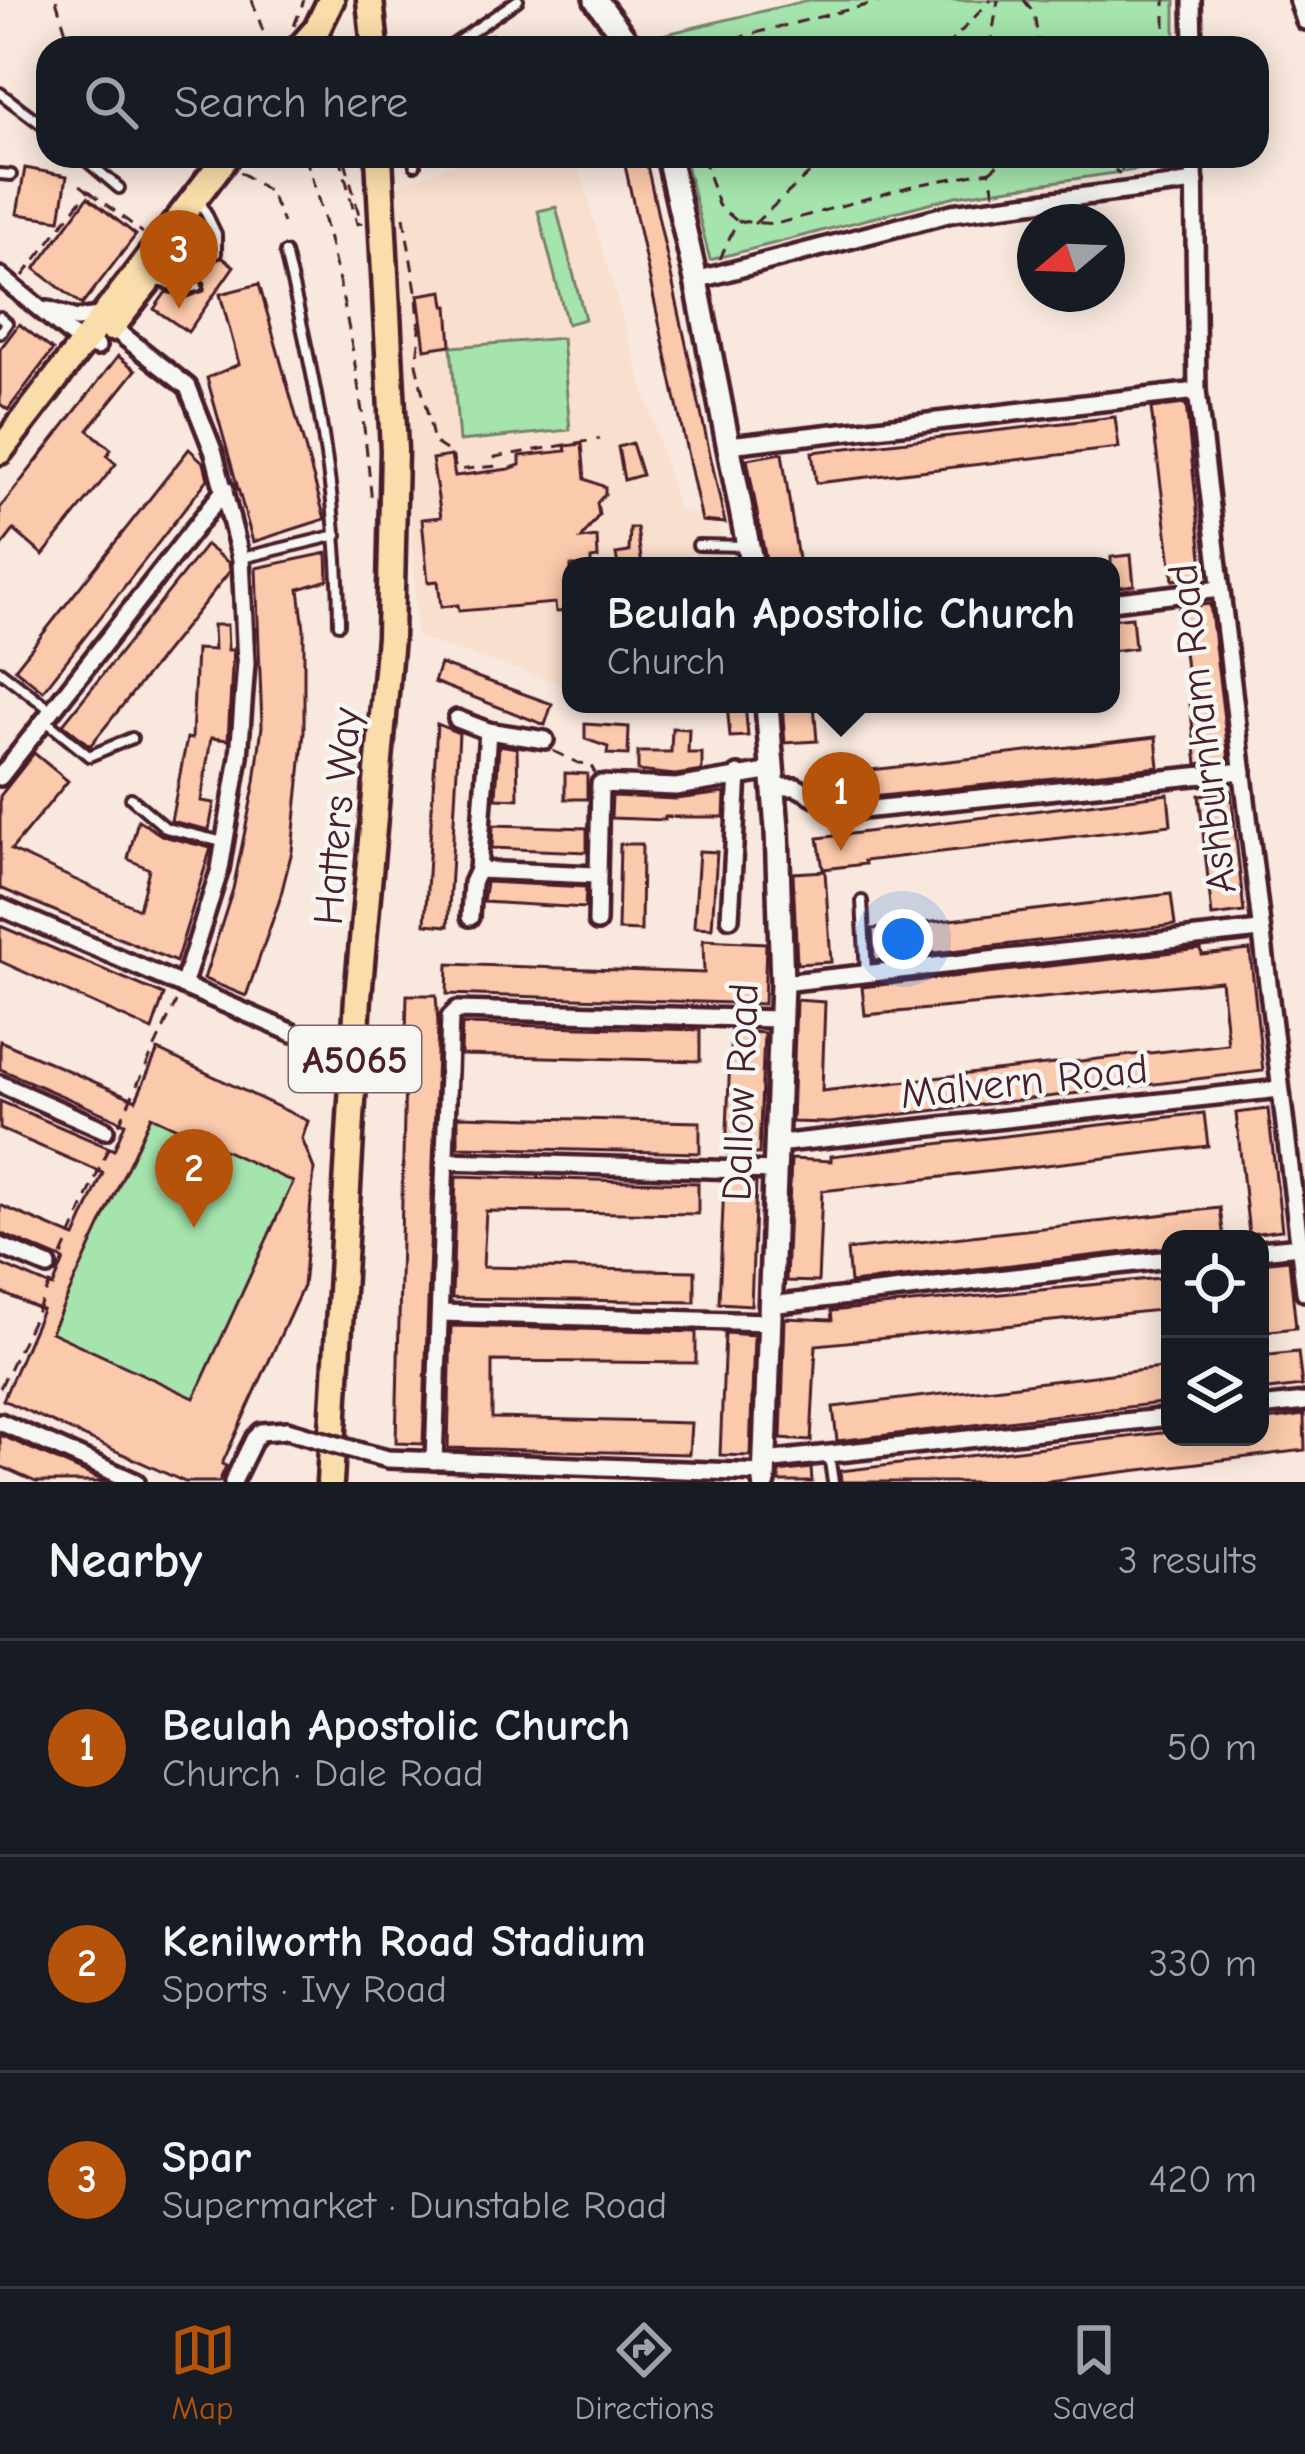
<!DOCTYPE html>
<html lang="en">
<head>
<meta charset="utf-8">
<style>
  body { margin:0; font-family:"Comic Neue",sans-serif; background:#242831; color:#f1f3f6 }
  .controls { position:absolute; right:36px; bottom:36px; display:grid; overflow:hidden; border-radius:24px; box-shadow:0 6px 30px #0003 }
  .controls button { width:108px; height:108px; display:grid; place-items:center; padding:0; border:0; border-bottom:3px solid #363941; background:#171b24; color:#f1f3f6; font:60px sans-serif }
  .compass { position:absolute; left:1017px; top:204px; width:108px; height:108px; border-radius:50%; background:#171b24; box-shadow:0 6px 30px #0003; rotate:251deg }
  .you { position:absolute; left:903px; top:939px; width:42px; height:42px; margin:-30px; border:9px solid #fff; border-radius:50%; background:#1a73e8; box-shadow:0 0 0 18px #1a73e833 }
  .badge { display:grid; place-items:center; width:78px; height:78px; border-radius:50%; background:#b45309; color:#fff; font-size:39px; font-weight:700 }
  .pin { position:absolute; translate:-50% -99px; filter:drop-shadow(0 3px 6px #0008) }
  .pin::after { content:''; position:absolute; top:63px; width:42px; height:36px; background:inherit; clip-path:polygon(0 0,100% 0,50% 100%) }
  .popup { position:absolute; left:562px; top:557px; width:558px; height:156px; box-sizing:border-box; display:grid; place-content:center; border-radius:24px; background:#171b24; filter:drop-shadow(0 3px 9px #0005); font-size:39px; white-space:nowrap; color:#9ea1a6 }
  .popup b { font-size:45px; color:#f1f3f6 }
  .popup::after { content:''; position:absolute; left:50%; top:100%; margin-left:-24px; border:24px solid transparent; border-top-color:#171b24 }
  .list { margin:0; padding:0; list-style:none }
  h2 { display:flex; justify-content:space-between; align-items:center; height:156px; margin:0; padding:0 48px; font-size:51px }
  h2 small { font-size:39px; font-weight:400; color:#9ea1a6 }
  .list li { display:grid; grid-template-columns:78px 1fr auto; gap:36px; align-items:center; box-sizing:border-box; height:216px; padding:0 48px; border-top:3px solid #363941 }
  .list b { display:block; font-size:45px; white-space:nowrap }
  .list p { margin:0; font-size:39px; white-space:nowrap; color:#9ea1a6 }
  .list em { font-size:39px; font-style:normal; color:#9ea1a6 }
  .icon { flex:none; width:66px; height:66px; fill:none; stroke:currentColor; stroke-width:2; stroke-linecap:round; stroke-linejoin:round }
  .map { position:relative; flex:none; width:1305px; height:1482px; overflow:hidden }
  .search { position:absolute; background:#171b24; box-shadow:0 6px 30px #0003; left:36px; right:36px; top:36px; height:132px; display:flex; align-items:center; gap:30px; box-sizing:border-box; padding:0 42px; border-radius:36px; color:#9ea1a6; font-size:45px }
  .sheet { height:804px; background:#171b24 }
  nav { display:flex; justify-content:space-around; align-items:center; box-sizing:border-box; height:168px; border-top:3px solid #363941; background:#171b24; font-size:33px; color:#9ea1a6 }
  nav a { display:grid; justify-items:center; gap:6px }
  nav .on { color:#b45309 }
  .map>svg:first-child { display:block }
  .built { fill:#f9dfce }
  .green { fill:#a5e4ad; stroke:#78826c; stroke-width:3 }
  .building { fill:#fbc9ab; stroke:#4a1f2b; stroke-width:3; fill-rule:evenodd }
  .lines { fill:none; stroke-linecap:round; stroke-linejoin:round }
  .service-casing { stroke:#4a1f2b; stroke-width:16 }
  .minor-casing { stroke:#4a1f2b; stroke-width:24 }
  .tertiary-casing { stroke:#4a1f2b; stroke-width:30 }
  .primary-casing { stroke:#4a1f2b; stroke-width:33 }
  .path { stroke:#4a1f2b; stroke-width:3; stroke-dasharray:12 9; stroke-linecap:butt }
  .service { stroke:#f6f6f2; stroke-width:8 }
  .minor { stroke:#f6f6f2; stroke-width:15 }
  .tertiary { stroke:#f6f6f2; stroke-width:21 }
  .primary { stroke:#f9deab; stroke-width:24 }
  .minor-bridge-casing { stroke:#4a1f2b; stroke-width:24; stroke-linecap:butt }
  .minor-bridge { stroke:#f6f6f2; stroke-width:15 }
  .labels { text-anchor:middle; stroke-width:9; stroke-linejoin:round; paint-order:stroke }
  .shield { fill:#f6f6f2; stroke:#7e6067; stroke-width:3 }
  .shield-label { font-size:39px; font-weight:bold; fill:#4a1f2b }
  .street-label { font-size:42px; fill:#4a1f2b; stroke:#f6f6f2 }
</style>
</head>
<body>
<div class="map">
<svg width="1305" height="1482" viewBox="0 0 1305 1482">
  <rect width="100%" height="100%" fill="#f8e8dd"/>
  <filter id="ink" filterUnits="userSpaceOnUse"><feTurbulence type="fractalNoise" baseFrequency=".00833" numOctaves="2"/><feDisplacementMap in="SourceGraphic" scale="24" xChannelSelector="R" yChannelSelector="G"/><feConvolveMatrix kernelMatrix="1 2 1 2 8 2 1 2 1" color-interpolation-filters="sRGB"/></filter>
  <g filter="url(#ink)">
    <polygon class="built" points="476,156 575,156 678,508 718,524 723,566 677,566 656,558 656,566 571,566 571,687 417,637 396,186"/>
    <g class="green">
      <polygon points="810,0 1175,0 1175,48 656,48 653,37"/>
      <polygon points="684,156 1177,156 1177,164 956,196 710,260"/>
      <polygon points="556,207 585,319 567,324 538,211"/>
      <polygon points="562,338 570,430 459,441 451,347"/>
      <polygon points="158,1050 308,1121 302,1139 314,1169 303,1286 229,1449 23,1353"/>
    </g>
    <g class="building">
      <polygon points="623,156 645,156 725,523 702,521"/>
      <polygon points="25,168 67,176 60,220 17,214"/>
      <polygon points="88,197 136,235 82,305 35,269"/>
      <polygon points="205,245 211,259 223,258 234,266 188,332 154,309 166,292 187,297 204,291 205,283 200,278 180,279"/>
      <polygon points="259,284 325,519 253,542 207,378 239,364 220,294"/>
      <polygon points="443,291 445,306 448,306 451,345 425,349 418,295"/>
      <polygon points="19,324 53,350 8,410 0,404 0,349"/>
      <polygon points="118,356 136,370 88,430 111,449 107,456 116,464 43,555 14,530 0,548 0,508"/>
      <polygon points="1186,404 1204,576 1173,580 1151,408"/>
      <polygon points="1115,417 1119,448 816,483 812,452"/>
      <polygon points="632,443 642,475 624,480 618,447"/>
      <polygon points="582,444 585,479 605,487 605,494 597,503 599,515 581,539 597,537 598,558 591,559 591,566 571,566 571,611 556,612 555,603 459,611 458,605 441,607 438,581 428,582 422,519 441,517 432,459 451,456 455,476 509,469 520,465 520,456 566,451 565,446"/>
      <polygon points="189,449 204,463 208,479 43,691 15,669"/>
      <polygon points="782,453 799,566 767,566 747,459"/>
      <polygon points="630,528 637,528 642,566 618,566 616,554 629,552"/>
      <polygon points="206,545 229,563 230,571 90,746 63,724"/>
      <polygon points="327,553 328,580 299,589 304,629 304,732 292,851 279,902 246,996 204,979 233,889 255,782 262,726 256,568"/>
      <polygon points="1131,555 1134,585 1111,588 1111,557"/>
      <polygon points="1210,604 1229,760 1197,764 1179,608"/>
      <polygon points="1132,617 1135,648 1111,651 1111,619"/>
      <polygon points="213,625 227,625 228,650 233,650 228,740 211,738 201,801 214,803 209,830 171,821 187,738 192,739 196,649 214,650"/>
      <polygon points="440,664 552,704 545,725 434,682"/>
      <polygon points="727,704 745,704 748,736 730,737"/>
      <polygon points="782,704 814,704 817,741 785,743"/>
      <polygon points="437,724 459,733 448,926 425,924"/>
      <polygon points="585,724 629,727 628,755 607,754 608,747 585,739"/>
      <polygon points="672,728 689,729 688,753 702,753 702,771 675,775 638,771 638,752 671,752"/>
      <polygon points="1156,737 1159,767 862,798 815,780 823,760 854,772"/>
      <polygon points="499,745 517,748 518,799 496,798"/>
      <polygon points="34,753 68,781 11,850 139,909 149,869 128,859 138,820 163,836 211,848 176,962 0,888 0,796"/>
      <polygon points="565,773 587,774 587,799 565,799"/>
      <polygon points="1231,791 1244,912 1212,916 1199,795"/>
      <polygon points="725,793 724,817 665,817 665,820 611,818 612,796 676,799"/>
      <polygon points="1168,794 1171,825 864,861 865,864 823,869 818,838"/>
      <polygon points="493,825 587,828 587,852 492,848"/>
      <polygon points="620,844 642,844 641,931 618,930"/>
      <polygon points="699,851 717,852 712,928 694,927"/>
      <polygon points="825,871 831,962 797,964 793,873"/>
      <polygon points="486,882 586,887 585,908 483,902"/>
      <polygon points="1171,894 1175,925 874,960 872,929"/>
      <polygon points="0,926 164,995 152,1030 0,961"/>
      <polygon points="703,940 766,943 764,1004 447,994 448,964 704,973"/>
      <polygon points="1201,949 1202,955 1250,950 1263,1071 830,1123 792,1122 796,1000 825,1002 822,1091 1228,1044 1221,981 865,1015 862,987"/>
      <polygon points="407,995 436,995 438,1024 423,1444 396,1443"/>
      <polygon points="462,1024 700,1030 700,1061 461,1055"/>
      <polygon points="731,1031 764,1033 759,1154 726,1153"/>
      <path d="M0,1041L136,1100L158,1050L308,1121L302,1139L314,1169L303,1286L222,1464L226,1466L219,1482H185L3,1400L42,1310L0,1292V1264L53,1287L64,1260L0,1233V1205L75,1237L103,1173L0,1129V1101L114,1150L125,1123L0,1069ZM151,1116L293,1182L194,1398L51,1332Z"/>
      <polygon points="1268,1109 1282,1230 1249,1234 1236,1113"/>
      <polygon points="1204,1113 1208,1146 822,1191 818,1282 786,1281 791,1159 831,1161 831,1156"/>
      <polygon points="458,1116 700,1122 700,1153 458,1147"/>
      <polygon points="456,1176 698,1183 698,1214 486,1211 483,1267 695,1271 695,1302 452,1298"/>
      <polygon points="724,1182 756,1183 751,1305 719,1303"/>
      <polygon points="1220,1208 1224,1239 1170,1239 1170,1247 850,1283 847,1250"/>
      <polygon points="1289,1260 1296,1328 1260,1332 1260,1263"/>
      <polygon points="1170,1277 1170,1309 816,1345 811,1441 781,1439 785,1318 832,1320 831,1311"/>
      <polygon points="451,1326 696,1332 696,1363 492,1361 492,1418 691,1423 689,1454 448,1448"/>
      <polygon points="725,1333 754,1335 750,1456 720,1455"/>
      <polygon points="1298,1352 1302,1386 1260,1391 1260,1356"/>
      <polygon points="1170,1367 1170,1402 837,1441 833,1407"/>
      <polygon points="1304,1415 1305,1450 1040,1482 841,1482 840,1471 1170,1432 1170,1437 1260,1437 1260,1421"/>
      <polygon points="0,1435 106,1482 36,1482 0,1466"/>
      <polygon points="811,1468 812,1482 779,1482 779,1472"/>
    </g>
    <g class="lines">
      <defs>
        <g id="service">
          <polyline points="448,48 518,0"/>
          <polyline points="0,93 48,129"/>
          <polyline points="81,156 119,188"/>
          <polyline points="412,156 415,165"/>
          <polyline points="0,174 11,175"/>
          <polyline points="203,207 216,234 216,253"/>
          <path d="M285,253C315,376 339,497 339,624"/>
          <polyline points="159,281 186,289 197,286"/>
          <polyline points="0,317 7,323 0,333"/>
          <polyline points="698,545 748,546"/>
          <polyline points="242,558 337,535"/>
          <polyline points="0,671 51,710"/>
          <polyline points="46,721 89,756 132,738"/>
          <polyline points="131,798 166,828 223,842"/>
          <polyline points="862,901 866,973"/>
          <polyline points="829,1455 833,1482"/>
        </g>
        <g id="minor">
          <polyline points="1192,0 1193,48"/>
          <polyline points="1298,0 1305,21"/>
          <polyline points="1194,156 1197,391 1305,1292"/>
          <polyline points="0,276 81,343 97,347"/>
          <polyline points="696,280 952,213 1195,182"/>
          <polyline points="48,310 76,319 100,316"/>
          <polyline points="112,327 188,387 214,453 241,559 246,663 239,757 220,869 183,986"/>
          <polyline points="729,445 1197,391"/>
          <polyline points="1111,602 1220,589"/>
          <polyline points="457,719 488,731 545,740"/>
          <polyline points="488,731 478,870 596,875"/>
          <polyline points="0,777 225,489"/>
          <polyline points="774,787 796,787 832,806 862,810 1243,771"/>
          <polyline points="0,907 293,1033"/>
          <polyline points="470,917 472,883 478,870"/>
          <polyline points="730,918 738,774"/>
          <polyline points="597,922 600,784 676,787 773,771"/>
          <polyline points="782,983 1260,930"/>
          <polyline points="0,1084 105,1130"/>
          <polyline points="776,1144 1280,1089"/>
          <polyline points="445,1161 775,1171"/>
          <polyline points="0,1246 48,1266"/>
          <polyline points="1260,1250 1300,1246"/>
          <polyline points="770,1305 1170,1259"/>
          <polyline points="440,1313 769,1322"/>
          <polyline points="1260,1407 1305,1402"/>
          <polyline points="0,1422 136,1482"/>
          <polyline points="361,1452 388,1459 764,1473"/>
          <polyline points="434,1461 450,1017 457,1010 780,1019"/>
          <polyline points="765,1461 1170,1417"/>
          <polyline points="233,1482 254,1439 261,1432 287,1430"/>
        </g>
        <g id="tertiary">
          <polyline points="596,0 632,48"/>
          <polyline points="668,156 696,280 752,566"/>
          <polyline points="764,1482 782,983 777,829 767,704"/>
        </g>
        <g id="primary">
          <polyline points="370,0 375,48"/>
          <polyline points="300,48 317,29 331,0"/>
          <polyline points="111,328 175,247"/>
          <polyline points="0,451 227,156"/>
          <polyline points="330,1482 358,997 390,637 394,450 379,156"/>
        </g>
      </defs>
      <use href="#service" class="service-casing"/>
      <use href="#minor" class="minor-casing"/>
      <use href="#tertiary" class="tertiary-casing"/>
      <use href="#primary" class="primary-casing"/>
      <g class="path">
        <polyline points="56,0 71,48"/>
        <polyline points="252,0 269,48"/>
        <polyline points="1024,0 1034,13 1039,45"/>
        <polyline points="294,26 304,0"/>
        <polyline points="491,33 497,48"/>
        <polyline points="715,48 747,35 887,0"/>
        <polyline points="945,48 991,0"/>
        <polyline points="990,48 998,0"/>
        <polyline points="1038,48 1045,41 1054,48"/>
        <polyline points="1165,48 1165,0"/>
        <path d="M305,156C343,275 361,380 372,504"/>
        <polyline points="340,156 357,224 361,223 344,156"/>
        <polyline points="703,156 718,205 737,221"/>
        <polyline points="1099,156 1120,174"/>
        <polyline points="1121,170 1126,162 1155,156"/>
        <polyline points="240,172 270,192 283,223"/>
        <polyline points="89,191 143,233"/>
        <polyline points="994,194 990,171 1008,156"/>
        <polyline points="404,217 417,297 420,336 416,364 434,442 452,454 456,470 497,466 495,457 600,439"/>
        <polyline points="754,224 828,156"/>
        <polyline points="720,259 737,221 776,224 912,186 990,171"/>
        <polyline points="23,276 88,191 79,184"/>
        <polyline points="553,751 578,763 590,764 595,773"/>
        <polyline points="119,1124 176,1002"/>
        <polyline points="62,1256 110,1144"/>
        <polyline points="0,1388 51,1282"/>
      </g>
      <use href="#service" class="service"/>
      <use href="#minor" class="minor"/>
      <use href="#tertiary" class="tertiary"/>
      <use href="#primary" class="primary"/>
      <defs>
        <polyline id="minor-bridge" points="287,1430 361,1452"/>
      </defs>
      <use href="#minor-bridge" class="minor-bridge-casing"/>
      <use href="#minor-bridge" class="minor-bridge"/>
    </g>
  </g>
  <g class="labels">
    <rect class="shield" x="289" y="1026" width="132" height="66" rx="9"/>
    <g class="shield-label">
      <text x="355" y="1073">A5065</text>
    </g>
    <g class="street-label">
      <text transform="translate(1201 729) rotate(-97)" y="15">Ashburnham Road</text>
      <text transform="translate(336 816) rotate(-85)" y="15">Hatters Way</text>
      <text transform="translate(1024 1080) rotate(-6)" y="15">Malvern Road</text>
      <text transform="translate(739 1092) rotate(-88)" y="15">Dallow Road</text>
    </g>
  </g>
</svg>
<div class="controls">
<button><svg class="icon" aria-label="locate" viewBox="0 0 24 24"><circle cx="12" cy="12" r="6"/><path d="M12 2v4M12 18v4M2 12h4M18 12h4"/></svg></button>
<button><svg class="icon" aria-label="layers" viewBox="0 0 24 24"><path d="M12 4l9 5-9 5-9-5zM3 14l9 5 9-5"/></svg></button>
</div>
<svg class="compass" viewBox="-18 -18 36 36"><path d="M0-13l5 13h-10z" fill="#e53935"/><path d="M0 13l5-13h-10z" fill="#9ea1a6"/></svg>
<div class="you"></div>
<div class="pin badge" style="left:841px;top:851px">1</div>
<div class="popup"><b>Beulah Apostolic Church</b>Church</div>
<div class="pin badge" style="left:194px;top:1228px">2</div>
<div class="pin badge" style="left:179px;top:309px">3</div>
<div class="search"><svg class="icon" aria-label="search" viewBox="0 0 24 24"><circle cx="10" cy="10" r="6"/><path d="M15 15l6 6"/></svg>Search here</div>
</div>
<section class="sheet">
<h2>Nearby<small>3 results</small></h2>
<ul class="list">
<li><span class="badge">1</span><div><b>Beulah Apostolic Church</b><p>Church · Dale Road</p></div><em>50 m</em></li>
<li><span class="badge">2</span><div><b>Kenilworth Road Stadium</b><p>Sports · Ivy Road</p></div><em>330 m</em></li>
<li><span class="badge">3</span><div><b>Spar</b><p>Supermarket · Dunstable Road</p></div><em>420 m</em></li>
</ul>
</section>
<nav>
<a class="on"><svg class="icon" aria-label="map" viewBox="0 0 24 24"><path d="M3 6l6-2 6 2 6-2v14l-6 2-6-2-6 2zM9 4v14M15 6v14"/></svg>Map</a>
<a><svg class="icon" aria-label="directions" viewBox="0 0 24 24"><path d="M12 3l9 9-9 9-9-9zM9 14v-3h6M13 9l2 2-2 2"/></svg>Directions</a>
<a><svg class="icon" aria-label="saved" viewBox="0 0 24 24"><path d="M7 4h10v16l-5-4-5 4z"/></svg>Saved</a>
</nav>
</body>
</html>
